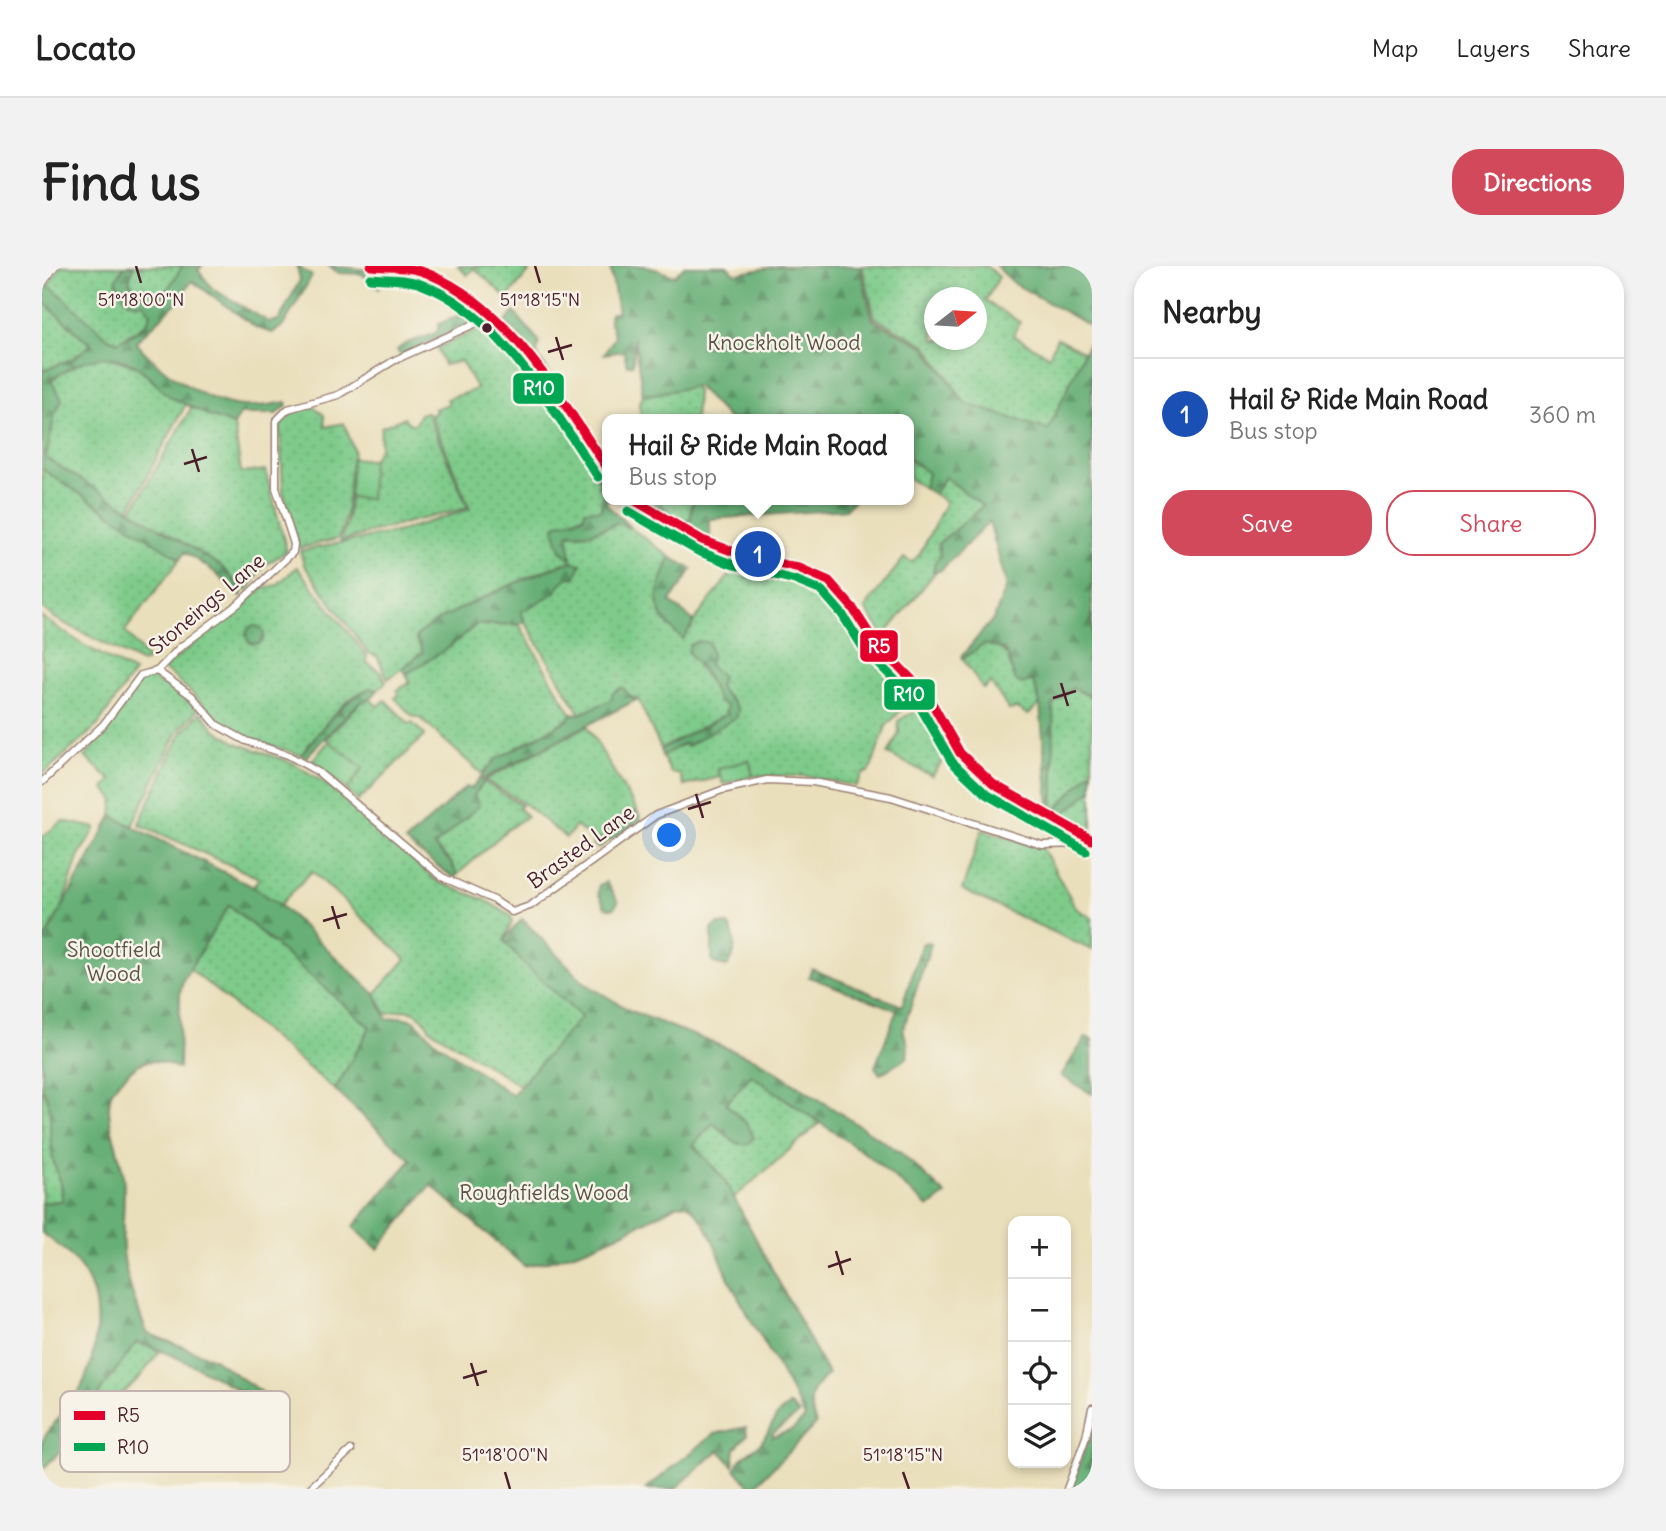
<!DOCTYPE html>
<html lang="en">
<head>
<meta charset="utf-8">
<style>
  body { margin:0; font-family:Delius,sans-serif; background:#f2f2f2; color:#222 }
  .controls { position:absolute; right:21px; bottom:21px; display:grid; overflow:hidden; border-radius:14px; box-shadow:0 4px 10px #0003 }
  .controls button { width:63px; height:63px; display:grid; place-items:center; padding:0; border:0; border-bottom:2px solid #e0e0e0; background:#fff; color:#222; font:35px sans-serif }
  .compass { position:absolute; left:882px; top:21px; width:63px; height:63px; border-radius:50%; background:#fff; box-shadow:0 4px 10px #0003; rotate:73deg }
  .you { position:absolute; left:628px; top:570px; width:24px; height:24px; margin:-18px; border:5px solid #fff; border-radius:50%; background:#1a73e8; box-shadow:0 0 0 10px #1a73e833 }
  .badge { display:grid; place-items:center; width:46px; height:46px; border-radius:50%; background:#d1495b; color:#fff; font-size:23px; font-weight:700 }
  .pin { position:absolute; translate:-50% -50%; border:4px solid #fff; box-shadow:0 2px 7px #0006 }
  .popup { position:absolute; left:560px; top:148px; width:312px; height:91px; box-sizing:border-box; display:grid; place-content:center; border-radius:14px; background:#fff; filter:drop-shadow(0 2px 5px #0005); font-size:23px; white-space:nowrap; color:#767676 }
  .popup b { font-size:26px; color:#222 }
  .popup::after { content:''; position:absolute; left:50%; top:100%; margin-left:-14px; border:14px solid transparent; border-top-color:#fff }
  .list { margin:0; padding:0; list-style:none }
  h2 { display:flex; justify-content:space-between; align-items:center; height:91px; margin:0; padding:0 28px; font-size:30px }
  h2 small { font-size:23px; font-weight:400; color:#767676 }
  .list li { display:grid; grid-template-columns:46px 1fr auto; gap:21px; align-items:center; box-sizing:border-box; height:112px; padding:0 28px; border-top:2px solid #e0e0e0 }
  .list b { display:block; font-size:26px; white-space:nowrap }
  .list p { margin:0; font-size:23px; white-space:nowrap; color:#767676 }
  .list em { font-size:23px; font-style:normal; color:#767676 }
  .actions { display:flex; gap:14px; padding:21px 28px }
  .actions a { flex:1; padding:16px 0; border:2px solid #d1495b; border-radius:28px; text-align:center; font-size:24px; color:#d1495b }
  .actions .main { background:#d1495b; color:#fff }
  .icon { flex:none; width:38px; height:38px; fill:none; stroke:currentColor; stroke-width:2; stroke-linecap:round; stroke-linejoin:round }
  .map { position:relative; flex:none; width:1050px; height:1223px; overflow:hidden; border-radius:28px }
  header { display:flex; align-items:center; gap:42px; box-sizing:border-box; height:98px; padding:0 35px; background:#fff; border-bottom:2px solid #e0e0e0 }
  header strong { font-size:33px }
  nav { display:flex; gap:38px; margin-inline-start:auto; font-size:24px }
  .intro { display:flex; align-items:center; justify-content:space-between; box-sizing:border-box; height:168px; padding:0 42px }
  h1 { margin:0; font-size:49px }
  .button { padding:18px 32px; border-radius:28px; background:#d1495b; color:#fff; font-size:24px; font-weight:700 }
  main { display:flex; gap:42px; padding:0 42px }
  aside { flex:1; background:#fff; border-radius:28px; box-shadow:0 4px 10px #0003 }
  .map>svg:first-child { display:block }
  .grass { fill:url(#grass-dots); stroke:#64755a; stroke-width:2; fill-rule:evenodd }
  .forest { fill:url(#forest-firs); stroke:#586750; stroke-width:2 }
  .green { fill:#7ecb8a; stroke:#64755a; stroke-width:2 }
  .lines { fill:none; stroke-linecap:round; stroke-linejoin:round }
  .minor-casing { stroke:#9a7f73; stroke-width:9 }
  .tertiary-casing { stroke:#9a7f73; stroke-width:10 }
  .minor { stroke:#fff; stroke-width:6 }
  .tertiary { stroke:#fff; stroke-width:8 }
  .bus-1-casing { stroke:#f7f3e8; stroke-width:14 }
  .bus-2-casing { stroke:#f7f3e8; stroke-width:14 }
  .bus-1 { stroke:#e4002b; stroke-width:9 }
  .bus-2 { stroke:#00a651; stroke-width:9 }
  .ticks { fill:none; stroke:#4a1f2b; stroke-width:2.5 }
  .bus-dot { fill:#4a1f2b; stroke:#f7f3e8; stroke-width:2.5 }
  .labels { text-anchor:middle; stroke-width:5; stroke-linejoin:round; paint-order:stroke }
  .park-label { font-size:21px; fill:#5a5348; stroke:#f7f3e8 }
  .street-label { font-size:21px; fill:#4a1f2b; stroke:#f7f3e8 }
  .key { fill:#f7f3e8; stroke:#c3b3af; stroke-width:2 }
  .key-label { font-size:19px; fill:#4a1f2b }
  .ticks-label { font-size:18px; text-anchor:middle; fill:#4a1f2b; stroke:#f7f3e8; stroke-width:5; stroke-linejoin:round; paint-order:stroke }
  .line-badge { stroke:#f7f3e8; stroke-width:2.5 }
  .badge-label { font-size:19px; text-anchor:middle; font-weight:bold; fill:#fff }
</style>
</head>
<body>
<header>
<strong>Locato</strong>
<nav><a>Map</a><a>Layers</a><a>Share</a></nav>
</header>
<div class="intro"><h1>Find us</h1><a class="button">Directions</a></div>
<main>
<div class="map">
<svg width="1050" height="1223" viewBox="0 0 1050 1223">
  <defs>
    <pattern id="grass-dots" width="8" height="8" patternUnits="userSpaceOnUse" patternTransform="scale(1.75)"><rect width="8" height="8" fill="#7ecb8a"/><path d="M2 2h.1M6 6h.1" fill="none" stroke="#6eae77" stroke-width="1.8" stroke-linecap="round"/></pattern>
    <pattern id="forest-firs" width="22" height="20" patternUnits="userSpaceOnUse" patternTransform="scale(1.75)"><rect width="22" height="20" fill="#66af76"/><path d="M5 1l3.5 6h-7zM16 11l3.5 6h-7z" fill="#568e61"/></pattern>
  </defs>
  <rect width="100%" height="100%" fill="#f7f3e8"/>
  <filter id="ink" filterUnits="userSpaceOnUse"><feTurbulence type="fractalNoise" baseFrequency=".0143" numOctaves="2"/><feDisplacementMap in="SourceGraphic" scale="14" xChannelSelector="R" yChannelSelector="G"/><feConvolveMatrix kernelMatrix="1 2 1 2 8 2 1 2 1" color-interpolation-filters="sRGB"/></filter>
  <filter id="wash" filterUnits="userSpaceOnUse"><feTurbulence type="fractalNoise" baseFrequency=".00686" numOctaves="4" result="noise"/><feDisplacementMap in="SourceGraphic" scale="28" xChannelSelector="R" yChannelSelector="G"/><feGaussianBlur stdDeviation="1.57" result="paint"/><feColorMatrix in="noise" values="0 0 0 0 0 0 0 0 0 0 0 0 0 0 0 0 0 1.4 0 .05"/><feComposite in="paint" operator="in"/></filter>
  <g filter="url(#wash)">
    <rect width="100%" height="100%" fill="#eadfbb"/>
    <g class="grass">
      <polygon points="19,0 83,0 77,6 110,47 108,55 76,76 66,72 6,20"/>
      <path d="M91,0H141C130,14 127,29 108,34L87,16Z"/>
      <polygon points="416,0 479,0 487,6 465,32 432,2 425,9"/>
      <path d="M820,0H944L957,11L943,35L978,56L971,69L1007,90L1015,72L1042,86L1006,165L923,137L884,79L833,52ZM892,32H934V74H892Z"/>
      <polygon points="0,35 49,79 30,93 0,105"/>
      <path d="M449,58C467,64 510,136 526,156L524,162H531L550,191L548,205C563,217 562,227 559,244L528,254L517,270L519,284L526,268L549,267L578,257L589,262L628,291L615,337L649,363L652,355L696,298C729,298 773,304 796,332C807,344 813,359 822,373C836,392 858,412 877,426L844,460L828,505L821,508L814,520L763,510H711L707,494L676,504L678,511L642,520L637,507H629L620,490L641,478L645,480L695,450L692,438L677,422L680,410L654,398L685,440L683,449L619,483L596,433L586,430L570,434L538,448L478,347L539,299C536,298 531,296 528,296C511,297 378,359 374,372L381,386L346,413L335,390L326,387L262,299L258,285L358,265L428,243L389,149L394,147L392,143L407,138L405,133L435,123L419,95L402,99L395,82Z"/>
      <polygon points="59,89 96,101 116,120 144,138 86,245 4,192 13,147 20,133 9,114 37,96"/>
      <polygon points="651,120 655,125 653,153 600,153 597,139 601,130"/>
      <polygon points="151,139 165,149 192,159 199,207 223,204 245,285 222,300 206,324 201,324 179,300 89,246"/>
      <path d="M271,140L282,149L283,161L302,157L312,185C304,212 310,246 296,273L257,282L241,225L238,155L246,147Z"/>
      <path d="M385,146L426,242C382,253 340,261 298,276L305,256L308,231L328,233L330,194L338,182L339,161L362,152L368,158H373L378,148Z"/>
      <polygon points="867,193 887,207 882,222 867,213"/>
      <polygon points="0,203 138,293 83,365 106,394 100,397 14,353 0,342"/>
      <polygon points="903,211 941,240 896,278 898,290 892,298 891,309 842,370 823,342 862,292 870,296 878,288 904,236 892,228"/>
      <polygon points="614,234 651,234 648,256 633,251"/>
      <path d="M255,301L325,390L324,396L339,406L344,416L336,424C310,417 274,470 259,489C231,480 201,473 178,454C158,437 145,419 121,403L222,322L235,319Z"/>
      <polygon points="0,351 43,380 92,406 56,459 0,509"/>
      <polygon points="477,358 529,447 526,453 453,494 450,501 439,507 379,453 370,450 353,432 357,429 355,424 368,417 364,408 406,382 434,359"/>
      <polygon points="948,377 965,388 973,414 991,414 998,438 986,449 975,442 967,444 949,417 941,423 921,393 941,378"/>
      <polygon points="108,408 119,419 130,420 156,444 136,465 90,560 70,550 72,533 62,523 69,514 43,491 66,463 97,416"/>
      <polygon points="1031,422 1050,431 1050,504 1012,546 1011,438"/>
      <polygon points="328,433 336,441 343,434 367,458 370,457 383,469 316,535 305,524 321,502 284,473 319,436"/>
      <polygon points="876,443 882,451 890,446 907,475 900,496 890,510 846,488 857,467 856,455"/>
      <path d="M159,446L173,463L194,477L251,497L283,517L396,616L443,634L469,650L470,656L462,674L480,696L540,751L479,820L388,763C377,742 365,741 344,748L333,728L364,693L270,605L238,639L211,621L217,612L97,558L139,467Z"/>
      <polygon points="545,460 595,545 565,562 566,569 554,576 534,560 524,572 481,537 443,514"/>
      <polygon points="442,516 479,539 476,542 485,550 465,564 415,609 409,596 392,580 436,540 432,529"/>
      <polygon points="1050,523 1050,567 1018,551"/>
      <polygon points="21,555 54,562 37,589 20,642 0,678 0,571"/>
      <polygon points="940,564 1000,581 1034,642 1050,652 1050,684 920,624"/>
      <polygon points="187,639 328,761 293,824 147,702"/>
      <polygon points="709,809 778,857 692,932 682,913 651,879 671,857 692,876 704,857 684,838"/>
      <path d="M0,821C14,845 4,871 12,897C16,912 21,919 20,935L0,937Z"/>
      <polygon points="95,1076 118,1085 97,1112 33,1171 59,1124"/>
    </g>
    <g class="forest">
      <path d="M83,0H91L87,16L108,34C127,29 130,14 141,0H160L156,4L171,23L227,56L237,54L258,14L255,0L270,10L241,60L230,67L215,62L150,15L133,38L94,76C116,104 164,137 200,140C215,141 230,139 244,136L245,140L234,148H198L192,159C171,153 153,142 134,134C123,130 115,117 106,109C71,79 42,91 9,114L20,133L13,147L4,192L179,300L201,324L199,331L171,305L143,286L138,293L0,203V105L30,93L49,79L0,35V29L6,20L13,24L66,72L76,76C90,68 105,63 109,47L101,37C84,40 78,29 74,13Z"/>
      <polygon points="287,0 338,5 337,22 320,8 297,7"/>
      <polygon points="568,0 604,0 633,10 642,0 685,0 694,8 736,0 818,0 831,54 882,80 923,137 1006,164 1050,70 1050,431 1031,422 1011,438 1012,546 1050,504 1050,523 1015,554 1008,549 998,438 991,414 980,418 973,414 965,388 961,383 941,378 921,393 919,391 952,352 965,320 947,256 899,304 892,307 892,298 898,290 896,278 941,240 903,211 892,228 882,222 886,207 867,193 866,153 687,153 655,120 601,130 592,71 591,98 585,99 582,85 562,88 573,71 567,53 569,47 576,47"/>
      <polygon points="954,0 1050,0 1050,61 973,18"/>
      <path d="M434,42L444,50L358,89L355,84C366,73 382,74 396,65L397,58Z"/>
      <polygon points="472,46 497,75 495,88 523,130 519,133 476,68 464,56"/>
      <polygon points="550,191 565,210 565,239 589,262 574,257 549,267 526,268 529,294 519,284 512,263 515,258 542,251 543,244 559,244 562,225 556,221 558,213 548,205"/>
      <polygon points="601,234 614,234 632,250 648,256 651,234 812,234 804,243 668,253 668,273 650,266"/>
      <path d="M628,291L650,303L628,336L652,355L641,373C606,343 613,332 628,291Z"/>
      <path d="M528,296L539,298L533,312L526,311L517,319L514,326L479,346L483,355L477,358L434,359L406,382L364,408L360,403L381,386L374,372C380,355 504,303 528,296Z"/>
      <circle cx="213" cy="369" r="9"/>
      <polygon points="657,375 667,377 670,389 667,399 680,410 677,422 696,442 695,451 644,480 641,478 620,490 619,483 683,449 685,440 677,436 662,405 646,386 648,379"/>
      <polygon points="580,421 591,433 596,433 439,514 442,516 432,529 437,540 392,580 409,597 415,609 412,612 363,576 424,521 429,523 453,494 526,454 529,447 538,448 569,434 571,427"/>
      <path d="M328,422L336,424L328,433L318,436L263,492L259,489C279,464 298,436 328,422Z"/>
      <polygon points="595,545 599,554 556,582 551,578 566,569 565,562"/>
      <path d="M70,550L208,619L238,639L333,728L345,753L359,751L372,754L394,776L470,829L539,751L480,696L462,674L480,653L544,718L589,745L718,795L859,887L904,929L887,941L828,891L709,809L684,838L704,857L712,872L704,879L692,876L671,857L651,879L682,913L786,1108C767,1124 765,1135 774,1158L710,1223L693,1203C699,1187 711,1187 720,1175C734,1158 727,1152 748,1139L757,1148L730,1168L731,1171L750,1164L763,1152C742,1107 715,1067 692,1023C677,995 670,958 645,938L634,939C585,966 537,991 482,1000L389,919L336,983L311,961L369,894L293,824L328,761L187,639L141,714L138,726L137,803C119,794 103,790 88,805C83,811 73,818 70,825C60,850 78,884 81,909C84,935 79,959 81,984C83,1012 95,1041 105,1067L172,1093L240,1141L232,1149C190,1117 145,1093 95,1076L59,1124L33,1171L0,1204C0,1196 0,1185 0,1177C2,1166 28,1141 35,1129C55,1094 64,1038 40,1004C29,988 15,978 0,967V937L20,935C22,919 16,912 12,897C4,871 14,845 0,821V678Z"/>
      <polygon points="564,616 576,636 571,643 563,641 556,627 557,619"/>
      <path d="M676,658L686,659C695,670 695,692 684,701L670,696V663Z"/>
      <polygon points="885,676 889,678 861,764 866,779 865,792 838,808 833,801 855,744 767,711 770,703 860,740 880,678"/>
      <polygon points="1044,771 1050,774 1050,828 1019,810"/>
      <polygon points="704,1161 705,1169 693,1182 691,1200 677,1184 633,1223 604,1223 672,1168"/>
      <polygon points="1050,1161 1050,1223 1029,1223"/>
    </g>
    <g class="green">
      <polygon points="310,192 330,194 328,233 308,231"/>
      <polygon points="287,475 321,502 305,524 270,495"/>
      <polygon points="707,494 711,510 681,518 676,503"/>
    </g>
  </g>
  <g filter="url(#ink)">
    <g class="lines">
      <defs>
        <g id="minor">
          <polyline points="115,405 150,430 175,459 204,475 246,489 276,506 400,611 452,634 470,646 488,640 614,549 680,524 725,514 771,516 849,531 1000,579 1044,578 1048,574"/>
          <polyline points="0,516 61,459 99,409 115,405 137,382 196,338 251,286 252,278 234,222 234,155 246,143 296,129 353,94 450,50"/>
          <polyline points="267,1223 309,1184"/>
          <polyline points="1025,1223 1044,1171 1050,1142"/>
        </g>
        <g id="tertiary">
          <path d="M329,0C348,2 371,1 388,8C462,36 522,140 566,204"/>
          <polyline points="0,17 12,0"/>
          <polyline points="592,234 660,274 695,287 757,302 787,315 810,341 832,375 886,430 918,487 951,518 1050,574"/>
        </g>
      </defs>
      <use href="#minor" class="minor-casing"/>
      <use href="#tertiary" class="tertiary-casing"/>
      <use href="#minor" class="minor"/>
      <use href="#tertiary" class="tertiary"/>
      <defs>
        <g id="bus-1">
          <path d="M329,0C348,2 369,0 387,8C469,42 518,133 566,203"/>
          <polyline points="592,234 660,274 695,287 757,302 787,315 810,341 832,375 886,430 918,487 951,518 1050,574"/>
        </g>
        <g id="bus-2">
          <path d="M328,12C345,14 365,12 381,19C458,47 512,146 556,211"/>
          <polyline points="586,245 656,285 692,299 753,314 780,325 800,348 822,383 876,437 910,496 944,528 1044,585"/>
        </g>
      </defs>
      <use href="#bus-1" class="bus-1-casing"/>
      <use href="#bus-2" class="bus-2-casing"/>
      <use href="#bus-1" class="bus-1"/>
      <use href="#bus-2" class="bus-2"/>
    </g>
  </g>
  <path class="ticks" d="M94,0L99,17M493,0L498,17M514,71L521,94M506,86L530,79M150,183L157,206M142,198L165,191M1019,417L1026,440M1011,432L1034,425M654,528L661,552M646,543L669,536M290,640L297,663M281,655L305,648M794,985L801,1009M786,1001L809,993M429,1097L436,1120M421,1112L445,1105M463,1206L468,1223M861,1206L867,1223"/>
  <circle class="bus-dot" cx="445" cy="62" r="6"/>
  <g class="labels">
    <g class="park-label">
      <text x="742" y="84">Knockholt Wood</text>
      <text x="72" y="691">Shootfield<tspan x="72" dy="24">Wood</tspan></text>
      <text x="502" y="934">Roughfields Wood</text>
    </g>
    <g class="street-label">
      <text transform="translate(165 338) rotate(-40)" y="7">Stoneings Lane</text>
      <text transform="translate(539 581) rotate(-36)" y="7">Brasted Lane</text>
    </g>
  </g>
  <rect x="18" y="1125" width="230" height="81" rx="10" class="key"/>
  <rect x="32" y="1145" width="31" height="9" fill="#e4002b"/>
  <rect x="32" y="1177" width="31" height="8" fill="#00a651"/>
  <g class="key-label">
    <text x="75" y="1156">R5</text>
    <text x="75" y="1188">R10</text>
  </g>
  <g class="ticks-label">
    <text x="99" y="40">51°18'00"N</text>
    <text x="498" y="40">51°18'15"N</text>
    <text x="463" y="1195">51°18'00"N</text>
    <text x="861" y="1195">51°18'15"N</text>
  </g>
  <g class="line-badge">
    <rect x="470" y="106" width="53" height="33" rx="7" fill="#00a651"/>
    <rect x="817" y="363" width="40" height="34" rx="7" fill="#e4002b"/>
    <rect x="841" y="412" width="53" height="33" rx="7" fill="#00a651"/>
  </g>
  <g class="badge-label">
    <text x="497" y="129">R10</text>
    <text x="837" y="387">R5</text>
    <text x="867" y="435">R10</text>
  </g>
</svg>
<div class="controls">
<button>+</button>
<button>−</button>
<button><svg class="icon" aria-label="locate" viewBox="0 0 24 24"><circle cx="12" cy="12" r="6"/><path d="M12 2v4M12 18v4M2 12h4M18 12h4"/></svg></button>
<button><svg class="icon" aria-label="layers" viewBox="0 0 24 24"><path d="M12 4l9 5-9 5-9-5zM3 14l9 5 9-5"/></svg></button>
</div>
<svg class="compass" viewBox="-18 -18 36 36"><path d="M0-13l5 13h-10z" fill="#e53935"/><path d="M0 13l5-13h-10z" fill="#767676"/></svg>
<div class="you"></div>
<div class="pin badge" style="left:716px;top:288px;background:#1a4fb4">1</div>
<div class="popup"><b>Hail &amp; Ride Main Road</b>Bus stop</div>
</div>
<aside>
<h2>Nearby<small></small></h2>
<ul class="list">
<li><span class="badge" style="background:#1a4fb4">1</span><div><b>Hail &amp; Ride Main Road</b><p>Bus stop</p></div><em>360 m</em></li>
</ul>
<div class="actions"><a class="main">Save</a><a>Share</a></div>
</aside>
</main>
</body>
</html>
